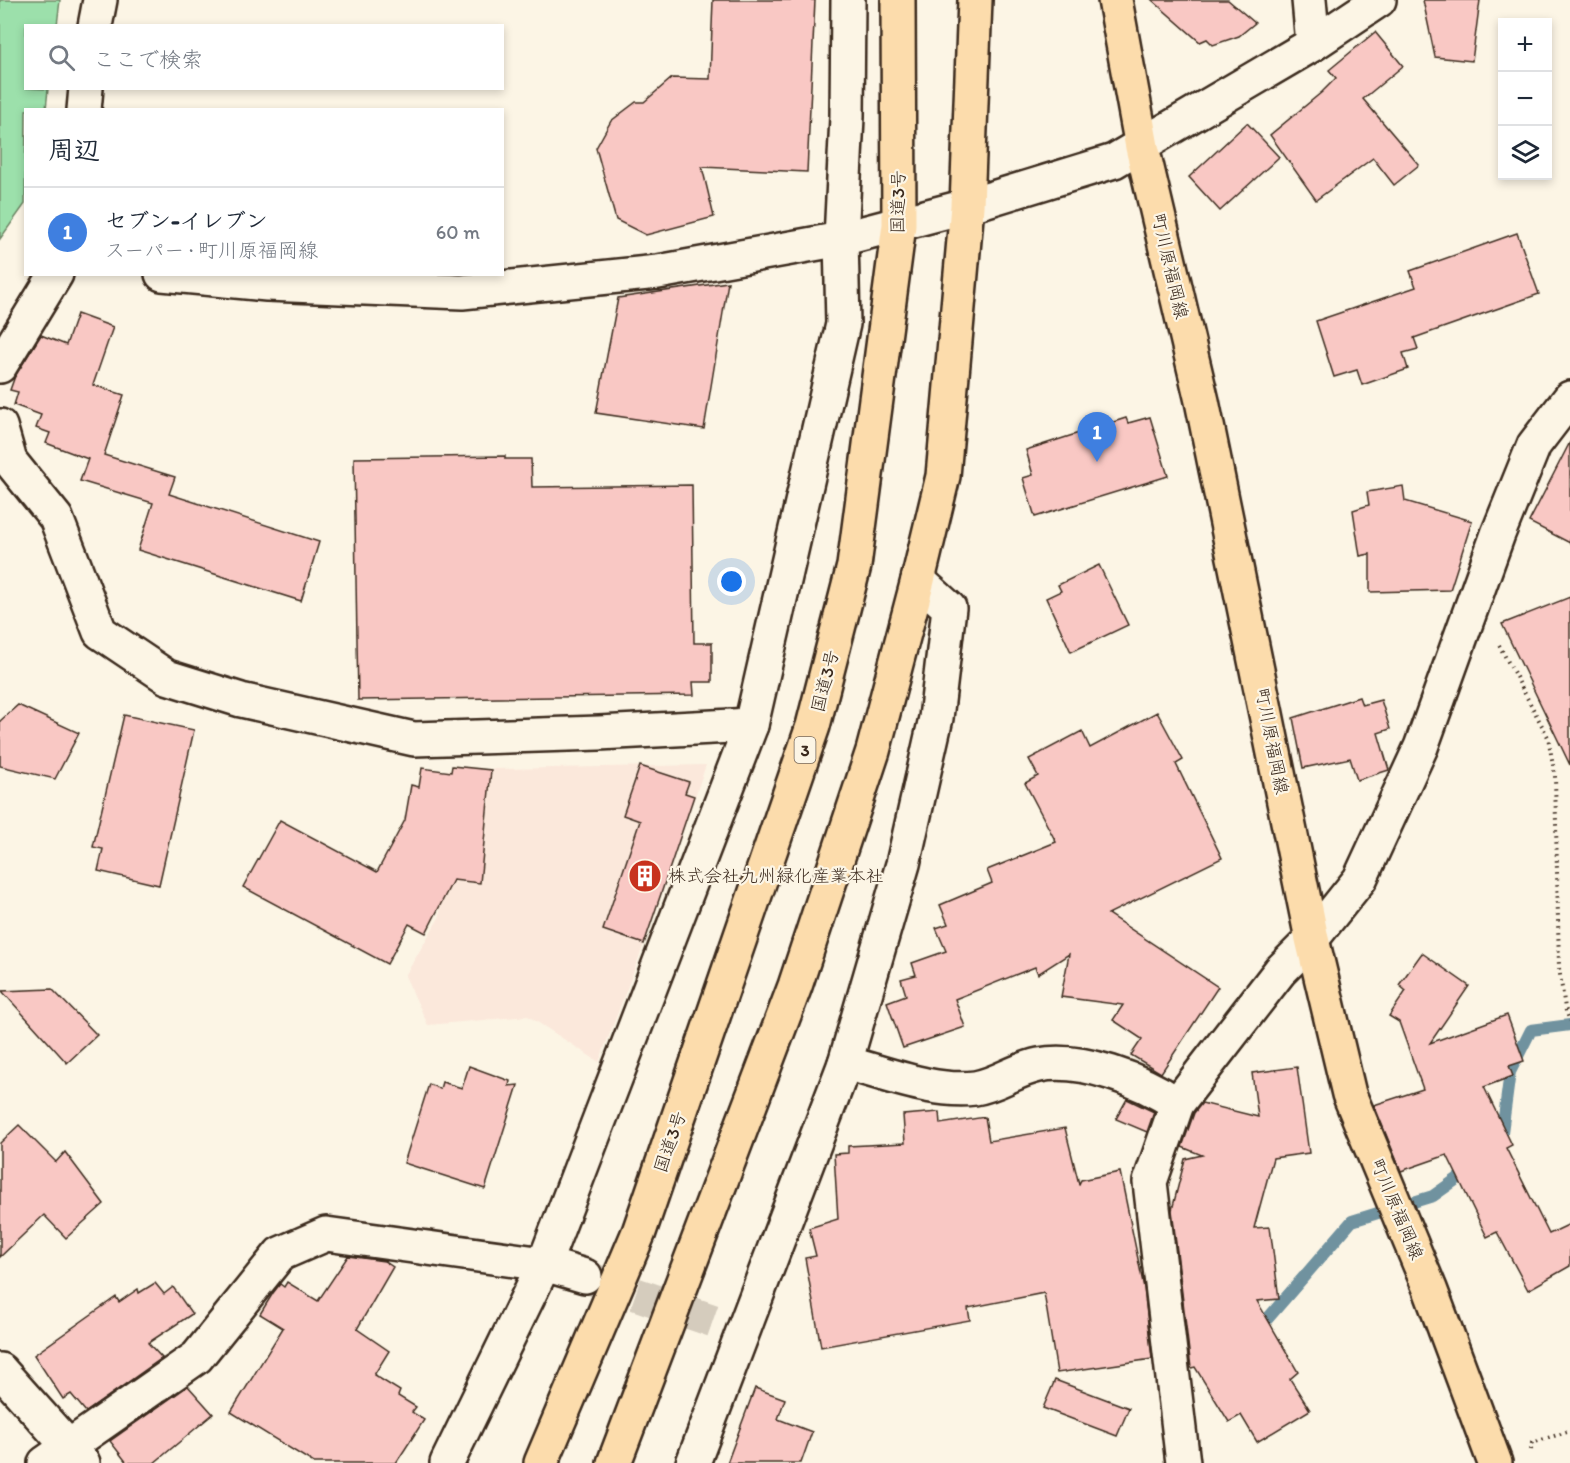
<!DOCTYPE html>
<html lang="ja">
<head>
<meta charset="utf-8">
<style>
  body { margin:0; font-family:Itim,"Klee One",sans-serif; background:#f2f2f3; color:#1f2937 }
  .controls { position:absolute; right:18px; top:18px; display:grid; overflow:hidden; border-radius:0px; box-shadow:0 3px 9px #0003 }
  .controls button { width:54px; height:54px; display:grid; place-items:center; padding:0; border:0; border-bottom:2px solid #e0e1e3; background:#fff; color:#1f2937; font:30px sans-serif }
  .you { position:absolute; left:732px; top:582px; width:21px; height:21px; margin:-15px; border:4px solid #fff; border-radius:50%; background:#1a73e8; box-shadow:0 0 0 9px #1a73e833 }
  .badge { display:grid; place-items:center; width:39px; height:39px; border-radius:50%; background:#b45309; color:#fff; font-size:20px; font-weight:700 }
  .pin { position:absolute; translate:-50% -50px; filter:drop-shadow(0 2px 3px #0008) }
  .pin::after { content:''; position:absolute; top:32px; width:21px; height:18px; background:inherit; clip-path:polygon(0 0,100% 0,50% 100%) }
  .list { margin:0; padding:0; list-style:none }
  h2 { display:flex; justify-content:space-between; align-items:center; height:78px; margin:0; padding:0 24px; font-size:26px }
  h2 small { font-size:20px; font-weight:400; color:#747a83 }
  .list li { display:grid; grid-template-columns:39px 1fr auto; gap:18px; align-items:center; box-sizing:border-box; height:90px; padding:0 24px; border-top:2px solid #e0e1e3 }
  .list b { display:block; font-size:22px; white-space:nowrap }
  .list p { margin:0; font-size:20px; white-space:nowrap; color:#747a83 }
  .list em { font-size:20px; font-style:normal; color:#747a83 }
  .icon { flex:none; width:33px; height:33px; fill:none; stroke:currentColor; stroke-width:2; stroke-linecap:round; stroke-linejoin:round }
  .map { position:relative; flex:none; width:1570px; height:1463px; overflow:hidden }
  .search { position:absolute; background:#fff; box-shadow:0 3px 9px #0003; left:24px; top:24px; width:480px; height:66px; display:flex; align-items:center; gap:15px; box-sizing:border-box; padding:0 21px; border-radius:0px; color:#747a83; font-size:22px }
  .panel { position:absolute; background:#fff; box-shadow:0 3px 9px #0003; left:24px; top:108px; width:480px; height:168px; border-radius:0px }
  .map>svg:first-child { display:block }
  .built { fill:#fbe8db }
  .green { fill:#9ce0ab; stroke:#6c8564; stroke-width:1.5 }
  .lines { fill:none; stroke-linecap:round; stroke-linejoin:round }
  .stream { stroke:#70929f; stroke-width:12 }
  .building { fill:#f9c8c4; stroke:#3b2a1e; stroke-width:1.5 }
  .minor-tunnel { stroke:#d5ccbd; stroke-width:33; stroke-dasharray:33 16; stroke-linecap:butt }
  .minor-casing { stroke:#3b2a1e; stroke-width:38 }
  .major-casing { stroke:#3b2a1e; stroke-width:38 }
  .highway-casing { stroke:#3b2a1e; stroke-width:38 }
  .path { stroke:#3b2a1e; stroke-width:4; stroke-dasharray:1.5 4.5; stroke-linecap:butt }
  .minor { stroke:#fcf5e5; stroke-width:33 }
  .major { stroke:#fcdcac; stroke-width:33 }
  .highway { stroke:#fcdcac; stroke-width:33 }
  .labels { text-anchor:middle; stroke-width:4.5; stroke-linejoin:round; paint-order:stroke }
  .shield { fill:#fcf5e5; stroke:#75675a; stroke-width:1.5 }
  .shield-label { font-size:16px; font-weight:bold; fill:#3b2a1e }
  .street-label { font-size:18px; fill:#3b2a1e; stroke:#fcf5e5 }
  .poi-label { font-size:18px; fill:#3b2a1e; stroke:#fcf5e5; text-anchor:start }
</style>
</head>
<body>
<div class="map">
<svg width="1570" height="1463" viewBox="0 0 1570 1463">
  <rect width="100%" height="100%" fill="#fcf5e5"/>
  <filter id="ink" filterUnits="userSpaceOnUse"><feTurbulence type="fractalNoise" baseFrequency=".0167" numOctaves="2"/><feDisplacementMap in="SourceGraphic" scale="12" xChannelSelector="R" yChannelSelector="G"/><feConvolveMatrix kernelMatrix="1 2 1 2 8 2 1 2 1" color-interpolation-filters="sRGB"/></filter>
  <g filter="url(#ink)">
    <polygon class="built" points="706,765 644,944 599,1062 528,1016 428,1025 405,976 440,916 445,770"/>
    <polygon class="green" points="0,0 60,0 57,25 26,26 26,88 48,89 46,109 26,110 25,204 0,239"/>
    <g class="lines">
      <g class="stream">
        <polyline points="1501,1140 1510,1072 1531,1030 1570,1025"/>
        <polyline points="1257,1331 1352,1221 1433,1196 1471,1169"/>
      </g>
    </g>
    <g class="building">
      <polygon points="713,0 815,0 807,172 702,167 714,217 646,235 616,220 596,148 611,121 636,102 644,102 672,78 710,79"/>
      <polygon points="1152,0 1228,0 1255,23 1239,36 1213,45 1207,39 1200,42"/>
      <polygon points="1423,0 1480,0 1472,61 1435,57"/>
      <polygon points="1375,32 1403,66 1363,99 1419,165 1394,185 1373,158 1316,200 1270,135 1322,92 1336,78 1329,70"/>
      <polygon points="1247,123 1279,157 1220,211 1189,177"/>
      <polygon points="1517,233 1539,294 1414,338 1418,349 1403,353 1408,369 1362,385 1357,370 1334,377 1316,321 1416,287 1410,271"/>
      <polygon points="728,282 704,429 596,413 618,298"/>
      <polygon points="77,314 113,327 93,385 124,395 104,455 175,477 169,494 319,542 301,601 138,550 153,503 80,481 88,459 46,443 50,433 36,428 41,415 14,405 18,392 10,390 15,376 41,335 66,345"/>
      <polygon points="1150,417 1168,476 1035,517 1023,478 1033,475 1026,450 1126,418 1128,423"/>
      <polygon points="1570,442 1570,543 1529,522"/>
      <polygon points="505,456 505,459 531,459 532,487 692,485 694,643 712,643 712,682 693,682 694,695 358,700 354,458"/>
      <polygon points="1403,486 1405,501 1472,521 1450,590 1370,592 1370,554 1360,556 1353,510 1369,505 1367,492"/>
      <polygon points="1099,565 1128,625 1071,652 1046,598 1061,591 1058,585"/>
      <polygon points="1570,597 1570,765 1502,624"/>
      <polygon points="1359,697 1362,705 1381,700 1390,729 1378,733 1389,770 1357,780 1350,758 1303,768 1293,718"/>
      <polygon points="18,705 79,733 55,779 0,766 0,721"/>
      <polygon points="1157,712 1183,760 1176,764 1222,858 1108,914 1218,987 1161,1073 1131,1055 1142,1039 1113,1020 1123,1005 1061,997 1069,954 1038,974 1035,967 955,999 965,1027 903,1048 887,1002 906,995 901,979 916,975 912,963 946,951 936,928 948,924 940,905 992,883 987,870 1056,842 1025,783 1038,776 1029,759 1082,731 1090,748"/>
      <polygon points="124,715 194,730 159,885 98,871 103,849 93,847"/>
      <polygon points="452,766 491,770 480,883 453,880 426,933 409,924 387,964 243,887 280,820 377,872 405,820 411,785 419,787 422,768 451,772"/>
      <polygon points="640,766 689,782 685,793 694,796 644,944 603,930 640,821 623,815"/>
      <polygon points="1422,953 1469,986 1430,1043 1507,1015 1524,1061 1509,1066 1513,1076 1484,1087 1512,1145 1506,1148 1549,1234 1570,1224 1570,1266 1528,1290 1497,1232 1487,1237 1447,1155 1401,1171 1374,1105 1423,1089 1399,1022 1389,1016 1406,991 1399,985"/>
      <polygon points="52,989 97,1035 67,1063 2,991"/>
      <polygon points="469,1066 510,1081 509,1086 518,1085 485,1189 404,1163 429,1084 440,1089 442,1082 462,1088"/>
      <polygon points="1297,1067 1309,1153 1273,1158 1254,1228 1270,1227 1279,1299 1257,1301 1298,1372 1290,1379 1310,1410 1257,1442 1241,1415 1229,1422 1195,1367 1191,1368 1172,1210 1185,1159 1202,1155 1182,1147 1194,1113 1202,1103 1258,1117 1252,1073"/>
      <polygon points="1127,1099 1154,1112 1147,1132 1116,1119"/>
      <polygon points="939,1112 940,1124 985,1117 989,1141 1065,1128 1079,1184 1081,1180 1120,1172 1144,1288 1152,1359 1057,1373 1044,1293 968,1308 970,1320 821,1347 805,1258 816,1256 809,1228 838,1219 834,1154 848,1153 848,1146 905,1143 903,1115"/>
      <polygon points="19,1125 56,1162 65,1152 104,1204 66,1238 44,1215 0,1257 0,1143"/>
      <polygon points="348,1256 384,1261 393,1267 357,1329 389,1351 374,1375 400,1391 398,1396 416,1407 412,1412 424,1420 396,1463 314,1463 231,1412 283,1328 260,1314 273,1293 280,1284 284,1287 287,1282 318,1301"/>
      <polygon points="155,1283 164,1294 173,1287 192,1314 148,1343 162,1358 86,1412 71,1394 63,1399 34,1355 116,1297 119,1302 138,1289 139,1293"/>
      <polygon points="1055,1380 1129,1408 1117,1436 1043,1408"/>
      <polygon points="188,1386 213,1414 154,1463 127,1463 110,1441"/>
      <polygon points="755,1388 785,1399 778,1419 812,1432 801,1463 727,1463"/>
    </g>
    <g class="lines">
      <polyline class="minor-tunnel" points="589,1278 717,1322"/>
      <defs>
        <g id="minor">
          <polyline points="1309,0 1313,44"/>
          <polyline points="95,26 100,0"/>
          <polyline points="84,110 86,88"/>
          <polyline points="162,274 267,284 462,292 658,272 841,239 967,206 1114,161 1313,44 1379,0"/>
          <polyline points="0,366 56,274"/>
          <polyline points="0,426 10,461 56,518 100,632 167,677 241,700 414,739 599,733 751,725"/>
          <path d="M845,1063C886,1073 932,1093 975,1088C997,1085 1017,1069 1039,1065C1081,1057 1142,1080 1177,1104"/>
          <polyline points="0,1370 83,1463"/>
          <polyline points="45,1463 197,1357 280,1254 326,1234 544,1264 585,1276"/>
          <polyline points="447,1463 544,1264 751,725 843,324 841,239 847,117 848,0"/>
          <polyline points="693,1463 845,1063 903,864 936,718 949,608 918,580"/>
          <polyline points="1183,1463 1150,1182 1177,1104 1280,971 1312,939 1360,879 1421,747 1498,534 1534,445 1570,398"/>
        </g>
        <polyline id="major" points="1115,0 1142,147 1202,401 1312,939 1349,1094 1430,1289 1495,1463"/>
        <g id="highway">
          <polyline points="541,1463 639,1232 813,726 854,566 899,225 898,0"/>
          <polyline points="614,1463 795,986 873,751 918,580 943,476 967,206 975,0"/>
        </g>
      </defs>
      <use href="#minor" class="minor-casing"/>
      <use href="#major" class="major-casing"/>
      <use href="#highway" class="highway-casing"/>
      <g class="path">
        <polyline points="1499,645 1548,737 1555,776 1559,968 1565,1008 1570,1021"/>
        <polyline points="1531,1450 1532,1443 1570,1431"/>
      </g>
      <use href="#minor" class="minor"/>
      <use href="#major" class="major"/>
      <use href="#highway" class="highway"/>
    </g>
  </g>
  <defs>
    <symbol id="building-disc" viewBox="-11 -11 22 22"><circle r="9.5" fill="#c8321e" stroke="#fcf5e5"/><path d="M-4-6H4V6H1V3H-1V6H-4ZM-2.5-4.3h1.7v1.8h-1.7ZM.8-4.3h1.7v1.8H.8ZM-2.5-1h1.7V.8h-1.7ZM.8-1h1.7V.8H.8Z" fill="#fff"/></symbol>
  </defs>
  <g fill-rule="evenodd">
    <use href="#building-disc" x="626" y="857" width="38" height="38"/>
  </g>
  <g class="labels">
    <rect class="shield" x="794.5" y="737" width="21" height="26" rx="4.5"/>
    <g class="shield-label">
      <text x="805" y="756">3</text>
    </g>
    <g class="street-label">
      <text transform="translate(898 202) rotate(-89)" y="6">国道3号</text>
      <text transform="translate(1170 266) rotate(77)" y="6">町川原福岡線</text>
      <text transform="translate(825 681) rotate(-76)" y="6">国道3号</text>
      <text transform="translate(1272 741) rotate(79)" y="6">町川原福岡線</text>
      <text transform="translate(670 1142) rotate(-71)" y="6">国道3号</text>
      <text transform="translate(1397 1209) rotate(67)" y="6">町川原福岡線</text>
    </g>
    <g class="poi-label">
      <text x="668" y="882">株式会社九州緑化産業本社</text>
    </g>
  </g>
</svg>
<div class="controls">
<button>+</button>
<button>−</button>
<button><svg class="icon" aria-label="layers" viewBox="0 0 24 24"><path d="M12 4l9 5-9 5-9-5zM3 14l9 5 9-5"/></svg></button>
</div>
<div class="you"></div>
<div class="pin badge" style="left:1097px;top:462px;background:#3f7fe0">1</div>
<div class="search"><svg class="icon" aria-label="search" viewBox="0 0 24 24"><circle cx="10" cy="10" r="6"/><path d="M15 15l6 6"/></svg>ここで検索</div>
<section class="panel">
<h2>周辺<small></small></h2>
<ul class="list">
<li><span class="badge" style="background:#3f7fe0">1</span><div><b>セブン-イレブン</b><p>スーパー · 町川原福岡線</p></div><em>60 m</em></li>
</ul>
</section>
</div>
</body>
</html>
